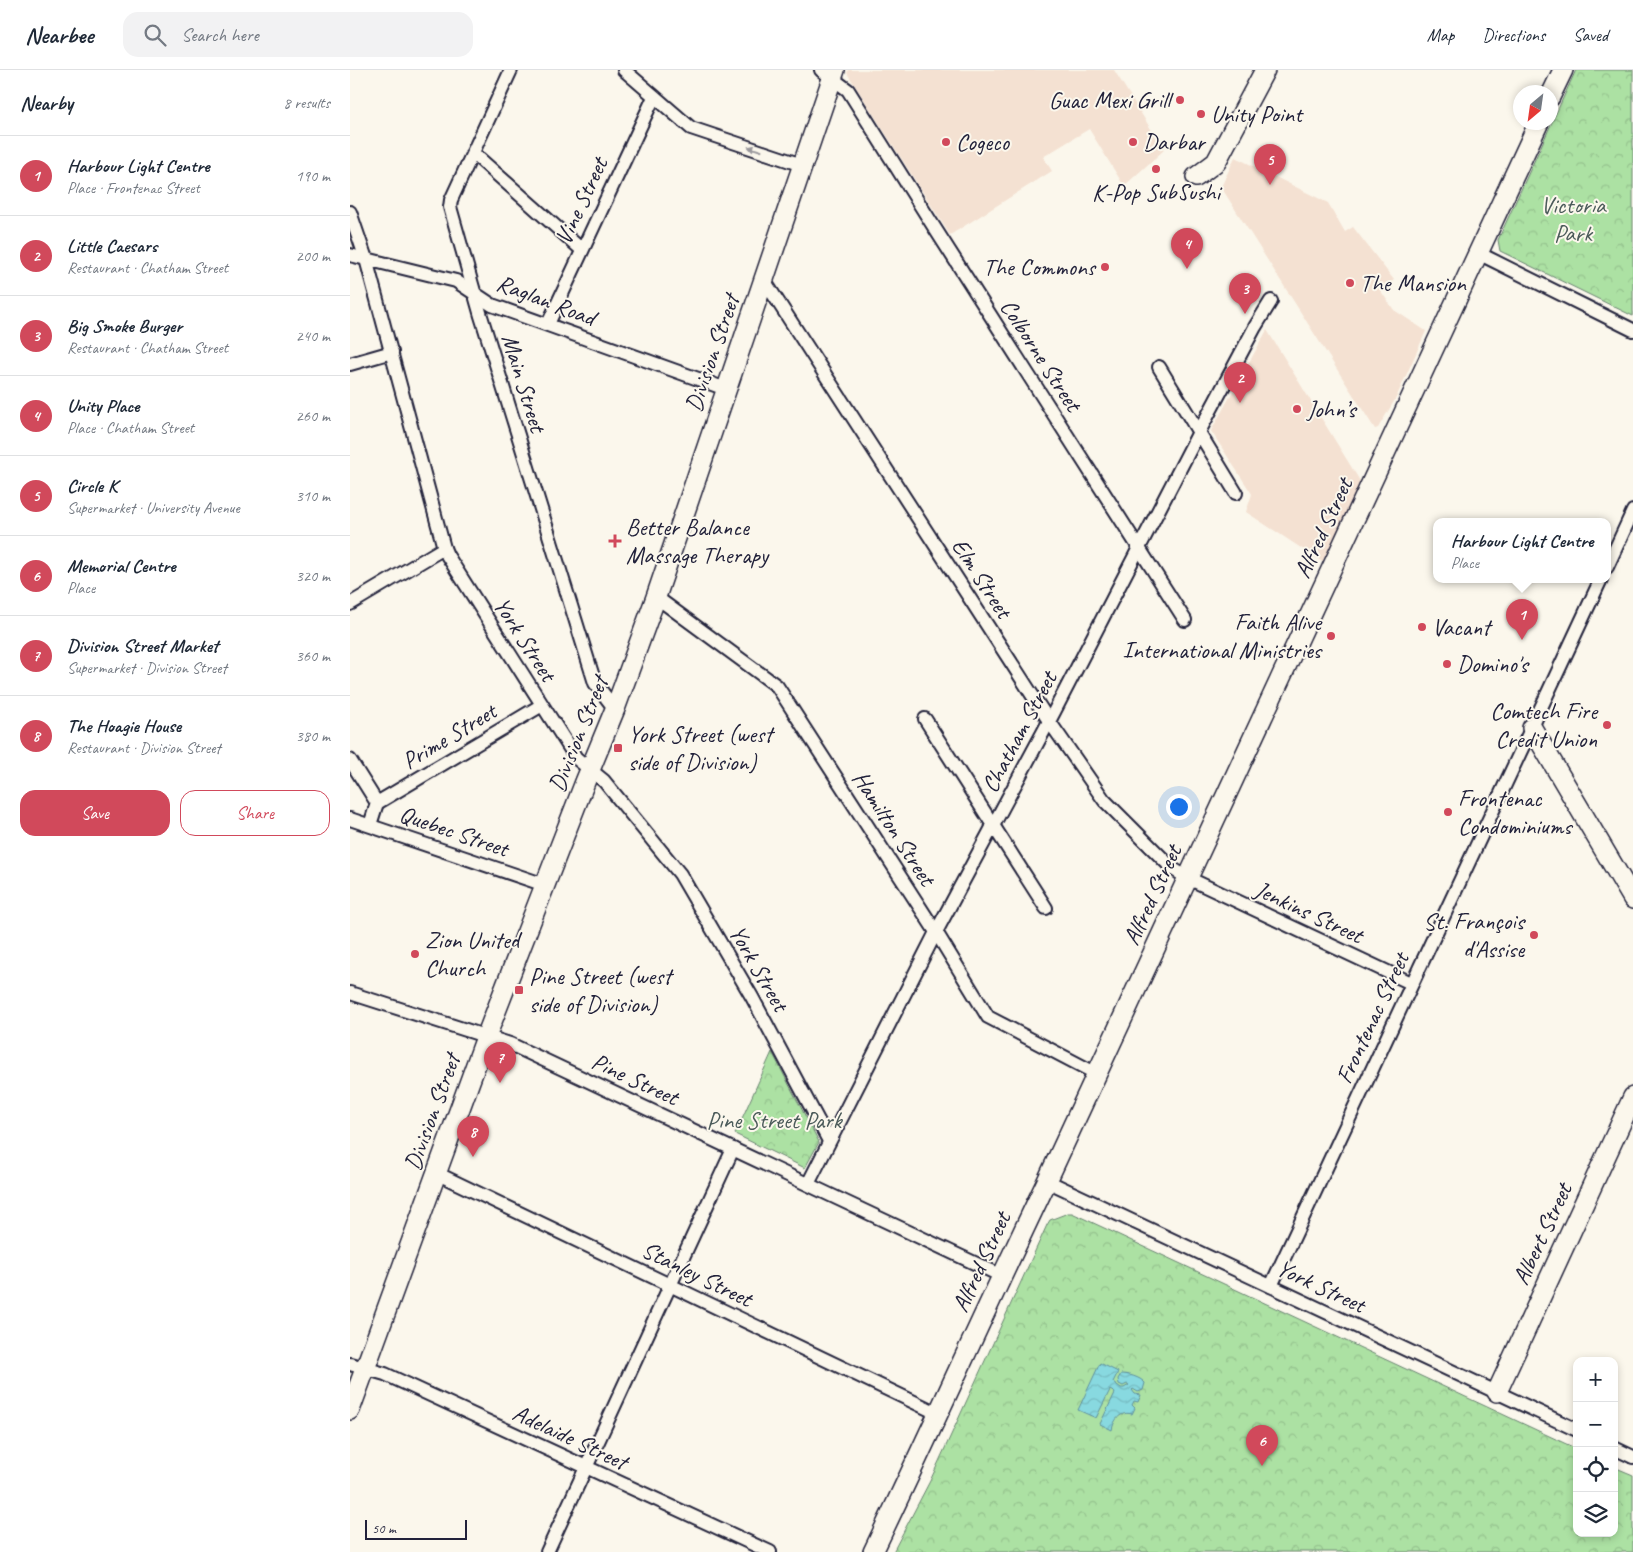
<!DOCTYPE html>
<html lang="en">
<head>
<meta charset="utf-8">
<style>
  body { margin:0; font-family:Caveat,sans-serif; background:#f2f2f3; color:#1f2937 }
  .controls { position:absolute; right:15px; bottom:15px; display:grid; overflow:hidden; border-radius:10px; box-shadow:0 2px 8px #0003 }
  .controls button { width:45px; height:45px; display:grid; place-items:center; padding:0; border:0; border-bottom:1px solid #e0e1e3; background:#fff; color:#1f2937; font:25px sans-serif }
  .compass { position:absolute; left:1163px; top:15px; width:45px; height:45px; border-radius:50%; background:#fff; box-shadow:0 2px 8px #0003; rotate:209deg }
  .scale { position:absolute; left:15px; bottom:12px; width:102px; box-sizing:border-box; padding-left:5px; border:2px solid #22223b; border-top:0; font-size:14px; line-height:18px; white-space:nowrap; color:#22223b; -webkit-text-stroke:4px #fbf7ec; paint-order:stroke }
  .you { position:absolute; left:828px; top:736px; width:18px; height:18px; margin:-12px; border:4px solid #fff; border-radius:50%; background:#1a73e8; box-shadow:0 0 0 8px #1a73e833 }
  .badge { display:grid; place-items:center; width:32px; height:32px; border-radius:50%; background:#d1495b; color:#fff; font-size:16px; font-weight:700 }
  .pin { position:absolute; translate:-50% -41px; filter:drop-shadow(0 1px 2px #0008) }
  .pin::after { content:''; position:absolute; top:26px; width:18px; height:15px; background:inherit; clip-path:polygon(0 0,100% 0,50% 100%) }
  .popup { position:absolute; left:1083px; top:448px; width:178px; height:65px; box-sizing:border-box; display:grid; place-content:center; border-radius:10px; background:#fff; filter:drop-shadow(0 1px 4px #0005); font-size:16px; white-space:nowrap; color:#747a83 }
  .popup b { font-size:19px; color:#1f2937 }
  .popup::after { content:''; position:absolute; left:50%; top:100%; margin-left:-10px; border:10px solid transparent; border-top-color:#fff }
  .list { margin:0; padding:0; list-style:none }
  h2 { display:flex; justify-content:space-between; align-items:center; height:65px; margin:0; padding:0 20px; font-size:21px }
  h2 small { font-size:16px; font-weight:400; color:#747a83 }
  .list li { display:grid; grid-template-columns:32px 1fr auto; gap:15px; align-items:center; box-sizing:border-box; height:80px; padding:0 20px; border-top:1px solid #e0e1e3 }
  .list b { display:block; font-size:19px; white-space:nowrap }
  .list p { margin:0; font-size:16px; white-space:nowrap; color:#747a83 }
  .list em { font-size:16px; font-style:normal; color:#747a83 }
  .actions { display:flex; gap:10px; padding:15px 20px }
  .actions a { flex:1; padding:11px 0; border:1px solid #d1495b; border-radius:15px; text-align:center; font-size:18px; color:#d1495b }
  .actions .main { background:#d1495b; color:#fff }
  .icon { flex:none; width:28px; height:28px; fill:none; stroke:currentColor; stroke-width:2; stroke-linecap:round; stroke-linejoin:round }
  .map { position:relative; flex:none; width:1283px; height:1482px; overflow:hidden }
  header { display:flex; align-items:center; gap:30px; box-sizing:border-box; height:70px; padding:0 25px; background:#fff; border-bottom:1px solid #e0e1e3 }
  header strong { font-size:24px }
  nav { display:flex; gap:28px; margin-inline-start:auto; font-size:18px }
  .search { width:350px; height:45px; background:#f2f2f3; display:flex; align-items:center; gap:12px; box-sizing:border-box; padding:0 18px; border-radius:15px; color:#747a83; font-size:19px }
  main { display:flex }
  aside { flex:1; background:#fff }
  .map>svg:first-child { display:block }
  .built { fill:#f4e1d2 }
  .park { fill:url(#park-crowns); stroke:#67826f }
  .water { fill:url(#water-waves); stroke:#5f909e }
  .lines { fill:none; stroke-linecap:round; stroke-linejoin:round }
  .street-casing { stroke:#22223b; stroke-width:16 }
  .secondary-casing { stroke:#22223b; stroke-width:22 }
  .street { stroke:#fbf7ec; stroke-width:12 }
  .secondary { stroke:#fbf7ec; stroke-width:19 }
  .oneway { fill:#99979c }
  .poi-dot { fill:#d1495b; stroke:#fbf7ec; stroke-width:2 }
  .labels { text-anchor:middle; stroke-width:4; stroke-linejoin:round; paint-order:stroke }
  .poi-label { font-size:24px; fill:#22223b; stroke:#fbf7ec; text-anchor:start }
  .street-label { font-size:24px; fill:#22223b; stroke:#fbf7ec }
  .park-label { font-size:24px; fill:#4b5b5a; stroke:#fbf7ec }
</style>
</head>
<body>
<header>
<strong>Nearbee</strong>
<div class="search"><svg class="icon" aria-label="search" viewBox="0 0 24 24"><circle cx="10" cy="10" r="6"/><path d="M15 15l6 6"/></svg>Search here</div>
<nav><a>Map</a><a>Directions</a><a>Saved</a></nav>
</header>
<main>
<aside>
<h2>Nearby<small>8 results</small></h2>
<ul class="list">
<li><span class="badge">1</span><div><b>Harbour Light Centre</b><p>Place · Frontenac Street</p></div><em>190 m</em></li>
<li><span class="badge">2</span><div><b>Little Caesars</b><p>Restaurant · Chatham Street</p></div><em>200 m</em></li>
<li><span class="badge">3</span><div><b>Big Smoke Burger</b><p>Restaurant · Chatham Street</p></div><em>240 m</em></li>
<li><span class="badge">4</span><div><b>Unity Place</b><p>Place · Chatham Street</p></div><em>260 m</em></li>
<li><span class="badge">5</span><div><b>Circle K</b><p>Supermarket · University Avenue</p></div><em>310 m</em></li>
<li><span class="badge">6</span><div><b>Memorial Centre</b><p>Place</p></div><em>320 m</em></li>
<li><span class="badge">7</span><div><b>Division Street Market</b><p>Supermarket · Division Street</p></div><em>360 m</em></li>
<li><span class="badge">8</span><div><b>The Hoagie House</b><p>Restaurant · Division Street</p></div><em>380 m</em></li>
</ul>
<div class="actions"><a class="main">Save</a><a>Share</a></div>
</aside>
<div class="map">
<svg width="1283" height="1482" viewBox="0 0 1283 1482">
  <defs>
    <pattern id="park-crowns" width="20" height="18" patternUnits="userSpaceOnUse" patternTransform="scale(1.25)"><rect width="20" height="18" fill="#ace1a3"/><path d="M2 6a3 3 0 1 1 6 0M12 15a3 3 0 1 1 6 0" fill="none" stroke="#94c18d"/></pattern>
    <pattern id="water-waves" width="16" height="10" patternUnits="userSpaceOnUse" patternTransform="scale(1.25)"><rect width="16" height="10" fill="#88d9e0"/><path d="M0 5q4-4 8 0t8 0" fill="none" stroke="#75bac1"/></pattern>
  </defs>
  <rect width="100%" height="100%" fill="#fbf7ec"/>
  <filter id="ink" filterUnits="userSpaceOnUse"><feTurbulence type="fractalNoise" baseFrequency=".02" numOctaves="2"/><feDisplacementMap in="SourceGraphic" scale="10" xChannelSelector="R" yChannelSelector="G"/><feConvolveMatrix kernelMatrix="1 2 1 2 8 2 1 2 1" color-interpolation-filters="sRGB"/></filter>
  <g filter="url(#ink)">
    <g class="built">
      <polygon points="498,0 764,0 814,80 774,116 739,59 693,87 702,101 600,165 497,3"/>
      <polygon points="885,87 978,133 995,162 1003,157 1044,210 1030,220 1044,240 1076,261 1046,328 1028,358 1025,359 1023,356 871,117"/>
      <polygon points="917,260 1010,411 980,497 896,442 902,424 861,361"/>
    </g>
    <g class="park">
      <polygon points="1226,0 1283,0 1283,246 1150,181 1148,170"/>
      <polygon points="422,982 469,1072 455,1098 385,1064"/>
      <polygon points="718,1143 722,1143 1227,1379 1227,1463 1264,1463 1264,1397 1283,1405 1283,1482 543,1482 580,1411 697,1155 700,1150"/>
    </g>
    <path class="water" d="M750,1293L768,1302L763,1312L771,1318H774L779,1315L777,1314L773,1316L769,1314L768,1309L771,1304C778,1304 790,1307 795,1313L793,1320L788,1322L783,1319L782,1320L785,1324L791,1325L788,1332L784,1331L782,1335L785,1338L782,1344C771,1341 764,1349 762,1360L750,1354L765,1323L760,1320L746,1348L728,1340Z"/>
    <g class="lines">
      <defs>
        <g id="street">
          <polyline points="161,0 101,130 100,137 131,246 245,613 265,639"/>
          <polyline points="274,0 341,58 452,95"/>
          <polyline points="471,0 498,20 584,157 835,550"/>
          <polyline points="123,83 232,180"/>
          <polyline points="0,142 16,189 94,478 97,485 226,688 254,711 330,804 402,927 479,1071"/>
          <polyline points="1128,183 1283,260"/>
          <polyline points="0,185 106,211 142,235 376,319"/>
          <polyline points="414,210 699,651 754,730 823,799 838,808 1061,913"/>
          <polyline points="198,254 304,27"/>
          <polyline points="0,294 42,282"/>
          <polyline points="809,297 886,423"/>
          <polyline points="1257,497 1283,441"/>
          <polyline points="306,527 427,616 586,862 638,947 747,1004"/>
          <polyline points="0,534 94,478"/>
          <polyline points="575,649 696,838"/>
          <polyline points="0,690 27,733 20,755"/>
          <polyline points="27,733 192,635"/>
          <polyline points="0,749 195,815"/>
          <polyline points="0,923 160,974 652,1206"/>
          <polyline points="86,1103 589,1344"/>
          <polyline points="697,1111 1227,1360"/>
          <polyline points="458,1114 586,862 704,642 849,362 905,257 921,231"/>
          <polyline points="921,1216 1251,509"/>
          <polyline points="0,1294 35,1304 420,1482"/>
          <polyline points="1264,1378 1283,1387"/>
          <polyline points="197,1482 383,1079"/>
        </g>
        <g id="secondary">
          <polyline points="1200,27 1213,0"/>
          <polyline points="846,107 866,92 915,0"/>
          <polyline points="1182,658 1283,829"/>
          <polyline points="1147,1322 1283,1027"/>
          <polyline points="0,1340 136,967 235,712 265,639 306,527 485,0"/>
          <path d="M523,1482C582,1359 638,1234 697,1111L1189,52"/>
        </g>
      </defs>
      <use href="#street" class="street-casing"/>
      <use href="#secondary" class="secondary-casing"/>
      <use href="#street" class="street"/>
      <use href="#secondary" class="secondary"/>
    </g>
    <defs><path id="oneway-solid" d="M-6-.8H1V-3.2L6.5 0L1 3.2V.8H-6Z" transform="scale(1.25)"/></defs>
    <use class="oneway" href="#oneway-solid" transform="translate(405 79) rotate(-162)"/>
  </g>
  <g class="poi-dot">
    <circle cx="830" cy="30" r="5"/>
    <circle cx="851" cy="44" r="5"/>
    <circle cx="596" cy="72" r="5"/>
    <circle cx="783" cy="72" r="5"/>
    <circle cx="806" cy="99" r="5"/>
    <circle cx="755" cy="197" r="5"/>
    <circle cx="1000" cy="213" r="5"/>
    <circle cx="947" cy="339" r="5"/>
    <path d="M262.5 463.5h5v5h5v5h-5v5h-5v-5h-5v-5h5z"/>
    <circle cx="1072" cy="557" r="5"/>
    <circle cx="981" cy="566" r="5"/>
    <circle cx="1097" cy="594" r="5"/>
    <circle cx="1257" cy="655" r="5"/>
    <rect x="263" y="673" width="10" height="10" rx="2.5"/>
    <circle cx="1098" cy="742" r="5"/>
    <circle cx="1184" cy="865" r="5"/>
    <circle cx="65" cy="884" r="5"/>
    <rect x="164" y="915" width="10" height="10" rx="2.5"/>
  </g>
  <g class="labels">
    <g class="poi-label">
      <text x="820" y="38" text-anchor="end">Guac Mexi Grill</text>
      <text x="861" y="52">Unity Point</text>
      <text x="606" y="80">Cogeco</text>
      <text x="793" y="80">Darbar</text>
      <text x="806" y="130" text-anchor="middle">K-Pop SubSushi</text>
      <text x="745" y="205" text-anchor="end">The Commons</text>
      <text x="1010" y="221">The Mansion</text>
      <text x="957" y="347">John’s</text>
      <text x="276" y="465">Better Balance<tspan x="276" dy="28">Massage Therapy</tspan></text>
      <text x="971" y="560" text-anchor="end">Faith Alive<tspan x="971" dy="28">International Ministries</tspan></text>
      <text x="1082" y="565">Vacant</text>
      <text x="1107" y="602">Domino's</text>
      <text x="1247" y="649" text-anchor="end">Comtech Fire<tspan x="1247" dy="28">Credit Union</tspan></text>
      <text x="278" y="672">York Street (west<tspan x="278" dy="28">side of Division)</tspan></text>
      <text x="1108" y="736">Frontenac<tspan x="1108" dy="28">Condominiums</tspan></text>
      <text x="1174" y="859" text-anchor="end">St. François<tspan x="1174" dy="28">d'Assise</tspan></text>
      <text x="75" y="878">Zion United<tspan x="75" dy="28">Church</tspan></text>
      <text x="179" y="914">Pine Street (west<tspan x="179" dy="28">side of Division)</tspan></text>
    </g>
    <g class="street-label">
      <text transform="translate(231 131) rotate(-65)" y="8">Vine Street</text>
      <text transform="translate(196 230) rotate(21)" y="8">Raglan Road</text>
      <text transform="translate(362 283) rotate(-71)" y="8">Division Street</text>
      <text transform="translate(691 285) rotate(57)" y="8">Colborne Street</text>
      <text transform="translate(174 313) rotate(73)" y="8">Main Street</text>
      <text transform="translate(973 458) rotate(-65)" y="8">Alfred Street</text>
      <text transform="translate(632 508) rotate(57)" y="8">Elm Street</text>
      <text transform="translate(175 569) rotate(57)" y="8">York Street</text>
      <text transform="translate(669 662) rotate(-62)" y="8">Chatham Street</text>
      <text transform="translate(228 664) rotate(-68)" y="8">Division Street</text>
      <text transform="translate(99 666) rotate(-31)" y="8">Prime Street</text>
      <text transform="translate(544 758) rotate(57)" y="8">Hamilton Street</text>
      <text transform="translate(104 761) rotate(19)" y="8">Quebec Street</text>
      <text transform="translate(802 825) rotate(-65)" y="8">Alfred Street</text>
      <text transform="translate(959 842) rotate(25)" y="8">Jenkins Street</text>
      <text transform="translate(409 898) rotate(60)" y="8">York Street</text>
      <text transform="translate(1022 948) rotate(-65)" y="8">Frontenac Street</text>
      <text transform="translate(285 1009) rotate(25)" y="8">Pine Street</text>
      <text transform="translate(82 1042) rotate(-70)" y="8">Division Street</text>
      <text transform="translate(1192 1164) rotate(-65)" y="8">Albert Street</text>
      <text transform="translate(631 1192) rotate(-65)" y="8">Alfred Street</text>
      <text transform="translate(347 1204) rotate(26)" y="8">Stanley Street</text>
      <text transform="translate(971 1216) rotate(25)" y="8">York Street</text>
      <text transform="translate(220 1367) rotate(25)" y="8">Adelaide Street</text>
    </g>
    <g class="park-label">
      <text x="1223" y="143">Victoria<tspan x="1223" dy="28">Park</tspan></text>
      <text x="424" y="1058">Pine Street Park</text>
    </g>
  </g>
</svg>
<div class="controls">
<button>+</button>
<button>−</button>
<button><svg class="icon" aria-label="locate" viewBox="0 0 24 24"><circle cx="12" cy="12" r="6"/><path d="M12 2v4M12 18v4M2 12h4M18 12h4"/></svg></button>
<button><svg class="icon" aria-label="layers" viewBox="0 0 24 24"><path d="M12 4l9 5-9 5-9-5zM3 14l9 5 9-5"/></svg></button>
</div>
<svg class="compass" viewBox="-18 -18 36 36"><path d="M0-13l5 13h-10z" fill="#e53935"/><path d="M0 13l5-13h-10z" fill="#747a83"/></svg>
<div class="scale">50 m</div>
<div class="you"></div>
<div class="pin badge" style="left:1172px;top:570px">1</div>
<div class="popup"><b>Harbour Light Centre</b>Place</div>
<div class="pin badge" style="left:890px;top:333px">2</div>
<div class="pin badge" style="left:895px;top:244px">3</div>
<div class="pin badge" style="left:837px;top:199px">4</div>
<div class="pin badge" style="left:920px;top:115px">5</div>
<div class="pin badge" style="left:912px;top:1396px">6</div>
<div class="pin badge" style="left:150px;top:1013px">7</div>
<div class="pin badge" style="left:123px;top:1087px">8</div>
</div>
</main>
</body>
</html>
